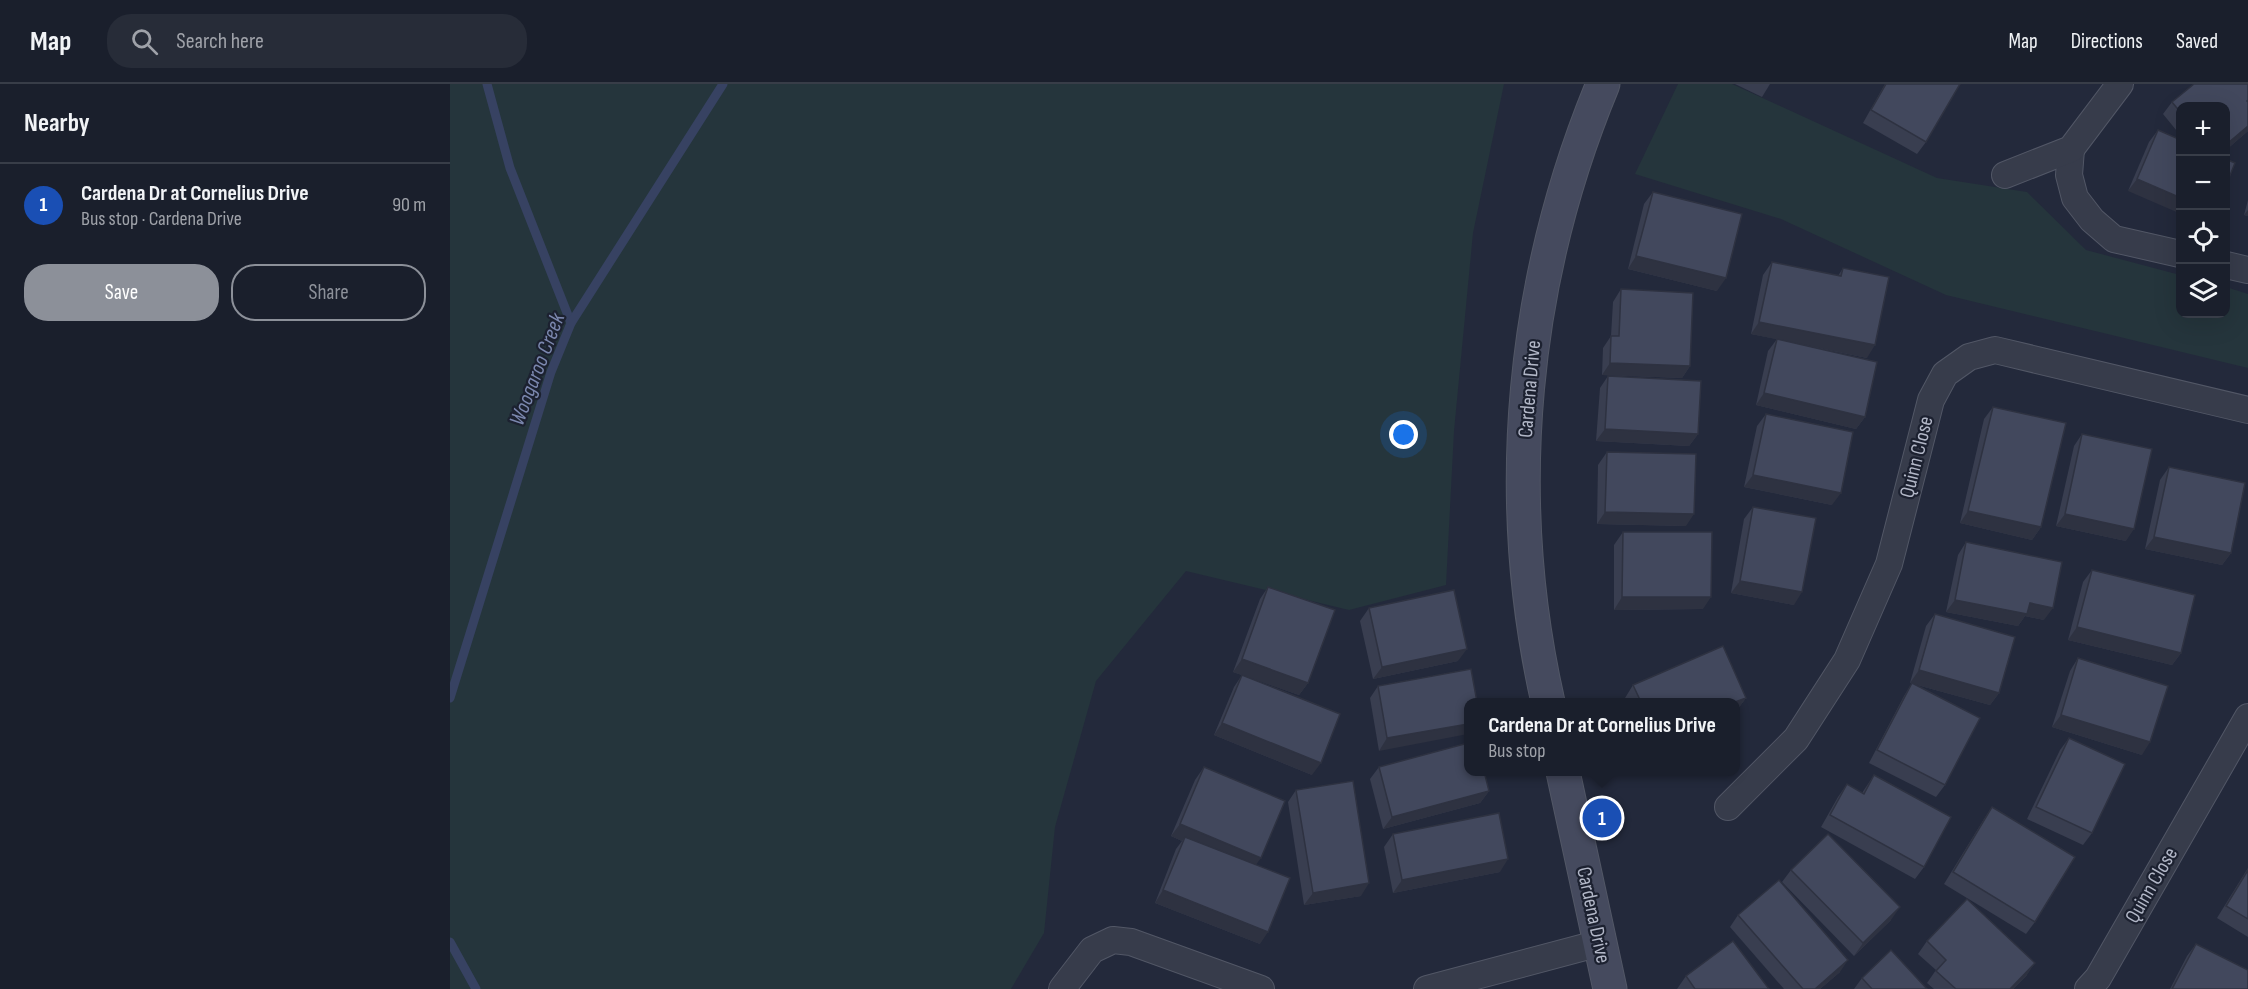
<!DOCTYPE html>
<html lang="en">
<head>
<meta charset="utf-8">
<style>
  body { margin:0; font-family:"Sofia Sans Condensed",sans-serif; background:#272c38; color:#f1f3f6 }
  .controls { position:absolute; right:18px; top:18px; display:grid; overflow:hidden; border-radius:12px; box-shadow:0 6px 24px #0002 }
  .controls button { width:54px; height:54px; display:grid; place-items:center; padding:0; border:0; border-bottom:2px solid #383d48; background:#1a1f2c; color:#f1f3f6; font:30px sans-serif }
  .you { position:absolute; left:954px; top:351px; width:21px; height:21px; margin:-15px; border:4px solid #fff; border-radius:50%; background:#1a73e8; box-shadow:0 0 0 9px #1a73e833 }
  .badge { display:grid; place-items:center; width:39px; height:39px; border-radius:50%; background:#8c9099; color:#fff; font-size:20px; font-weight:700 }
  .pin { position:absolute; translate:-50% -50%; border:3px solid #fff; box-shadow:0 2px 6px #0006 }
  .popup { position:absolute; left:1014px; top:614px; width:276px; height:78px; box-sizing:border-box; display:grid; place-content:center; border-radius:12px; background:#1a1f2c; filter:drop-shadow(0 2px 4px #0005); font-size:20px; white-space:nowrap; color:#9fa2a9 }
  .popup b { font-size:22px; color:#f1f3f6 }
  .popup::after { content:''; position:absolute; left:50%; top:100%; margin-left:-12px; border:12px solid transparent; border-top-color:#1a1f2c }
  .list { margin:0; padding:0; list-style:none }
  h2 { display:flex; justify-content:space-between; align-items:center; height:78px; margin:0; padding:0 24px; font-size:26px }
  h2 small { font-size:20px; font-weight:400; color:#9fa2a9 }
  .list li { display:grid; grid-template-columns:39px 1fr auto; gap:18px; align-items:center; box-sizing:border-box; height:84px; padding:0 24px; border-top:2px solid #383d48 }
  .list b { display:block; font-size:22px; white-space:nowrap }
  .list p { margin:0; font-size:20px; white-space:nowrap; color:#9fa2a9 }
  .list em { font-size:20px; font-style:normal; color:#9fa2a9 }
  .actions { display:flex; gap:12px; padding:18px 24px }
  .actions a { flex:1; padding:14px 0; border:2px solid #8c9099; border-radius:24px; text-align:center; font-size:21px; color:#8c9099 }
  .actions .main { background:#8c9099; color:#fff }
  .icon { flex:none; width:33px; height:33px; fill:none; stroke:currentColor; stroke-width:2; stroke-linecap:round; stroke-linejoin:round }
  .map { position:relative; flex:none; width:1798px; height:905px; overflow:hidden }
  header { display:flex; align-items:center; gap:36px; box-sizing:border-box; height:84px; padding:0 30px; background:#1a1f2c; border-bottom:2px solid #383d48 }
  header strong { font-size:28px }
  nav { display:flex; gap:33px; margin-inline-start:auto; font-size:21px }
  .search { width:420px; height:54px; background:#272c38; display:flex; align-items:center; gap:15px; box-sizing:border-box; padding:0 21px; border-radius:24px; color:#9fa2a9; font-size:22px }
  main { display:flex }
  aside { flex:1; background:#1a1f2c }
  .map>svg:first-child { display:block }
  .green { fill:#25353c }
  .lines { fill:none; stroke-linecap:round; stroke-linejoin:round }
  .stream { stroke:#374262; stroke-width:9 }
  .street-casing { stroke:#525766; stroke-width:28 }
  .secondary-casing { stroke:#525766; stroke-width:35 }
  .street { stroke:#373c4b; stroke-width:26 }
  .secondary { stroke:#454a5e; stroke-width:33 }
  .wall { fill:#393e50 }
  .shaded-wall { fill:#2e3241 }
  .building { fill:#42485d; stroke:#2e3241; stroke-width:1.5 }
  .labels { text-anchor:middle; stroke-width:4.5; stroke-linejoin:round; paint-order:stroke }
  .street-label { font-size:21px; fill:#b2b7c7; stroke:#1c2130 }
  .water-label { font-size:22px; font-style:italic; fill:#7b87ae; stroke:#1c2130 }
</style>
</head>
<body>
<header>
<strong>Map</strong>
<div class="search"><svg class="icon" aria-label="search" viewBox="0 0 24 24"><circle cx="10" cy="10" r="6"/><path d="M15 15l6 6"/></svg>Search here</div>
<nav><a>Map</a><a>Directions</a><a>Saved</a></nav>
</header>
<main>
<aside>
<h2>Nearby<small></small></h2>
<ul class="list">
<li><span class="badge" style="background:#1a4fb4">1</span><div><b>Cardena Dr at Cornelius Drive</b><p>Bus stop · Cardena Drive</p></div><em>90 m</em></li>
</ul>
<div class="actions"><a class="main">Save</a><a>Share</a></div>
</aside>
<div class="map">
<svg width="1798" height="905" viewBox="0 0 1798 905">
  <rect width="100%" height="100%" fill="#23293b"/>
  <g class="green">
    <polygon points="0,0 1054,0 1023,149 1004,347 996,501 899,526 736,487 646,597 605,743 594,849 561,905 0,905"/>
    <polygon points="1228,0 1282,0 1487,94 1577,108 1636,166 1730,191 1730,230 1776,230 1776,203 1798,210 1798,284 1496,211 1331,135 1185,90"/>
  </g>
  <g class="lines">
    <g class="stream">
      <polyline points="37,0 60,84 121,239"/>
      <polyline points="0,614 101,288 121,239 273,0"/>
      <polyline points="0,858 26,905"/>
    </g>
    <defs>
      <g id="street">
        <polyline points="1621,65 1619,91 1625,114 1642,136 1664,155 1730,170"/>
        <polyline points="1555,91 1621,65 1670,0"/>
        <polyline points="1776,181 1798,186"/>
        <polyline points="1278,723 1346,655 1397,576 1439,480 1481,316 1495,290 1519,273 1545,266 1798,326"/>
        <polyline points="612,905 642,866 663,856 681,858 811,905"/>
        <polyline points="977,905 1150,859"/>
        <polyline points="1638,905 1648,894 1798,633"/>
      </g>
      <g id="secondary">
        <path d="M1098,618C1051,411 1072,195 1153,0"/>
        <polyline points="1113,688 1160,905"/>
      </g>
    </defs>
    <use href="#street" class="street-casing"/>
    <use href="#secondary" class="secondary-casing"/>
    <use href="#street" class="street"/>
    <use href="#secondary" class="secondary"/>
  </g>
  <g class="wall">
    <polygon points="1285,0 1320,0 1312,13"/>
    <polygon points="1435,0 1510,0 1476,58 1467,70 1413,39"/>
    <polygon points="1798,0 1798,47 1776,66 1776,22 1731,22 1731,52 1713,30 1722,18"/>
    <polygon points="1708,46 1731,56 1678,107 1699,58"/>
    <polygon points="1203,108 1267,207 1178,185 1194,120"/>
    <polygon points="1798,116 1798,132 1794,131"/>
    <polygon points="1322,178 1388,192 1393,184 1417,274 1347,260 1415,333 1406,345 1306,321 1318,267 1327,255 1301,250 1313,191"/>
    <polygon points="1171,205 1240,282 1232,294 1152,291 1153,264 1161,252 1163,218"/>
    <polygon points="1158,292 1248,350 1239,362 1146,357 1150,304"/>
    <polygon points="1543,323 1591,443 1582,456 1510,439 1534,335"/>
    <polygon points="1316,330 1382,421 1294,403 1307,342"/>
    <polygon points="1632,350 1676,457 1606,442 1624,362"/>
    <polygon points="1157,368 1236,442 1147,440 1148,381"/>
    <polygon points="1719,383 1781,469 1772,481 1695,465 1710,396"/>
    <polygon points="1303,423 1344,521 1281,509 1294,435"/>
    <polygon points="1173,448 1253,525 1164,526 1164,461"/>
    <polygon points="1516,458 1594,536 1575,532 1568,542 1496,528 1508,471"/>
    <polygon points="1642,486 1731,569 1722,581 1618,556 1633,498"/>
    <polygon points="818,503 858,599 849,611 795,592 862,691 764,651 784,603 792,591 783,588 810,515"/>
    <polygon points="919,524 1008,577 923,595 910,537"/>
    <polygon points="1485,530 1549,609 1540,621 1460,599 1476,542"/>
    <polygon points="1628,574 1692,671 1602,643 1620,587"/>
    <polygon points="1021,585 929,667 920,614 928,602"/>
    <polygon points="1462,599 1495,701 1486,713 1419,679 1454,612"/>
    <polygon points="1183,601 1296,614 1287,626 1286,618 1177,618 1175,614"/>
    <polygon points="1619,654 1642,749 1633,761 1577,735 1610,666"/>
    <polygon points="754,683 806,781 810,860 705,819 726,765 732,757 721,752 745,696"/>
    <polygon points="929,683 1039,707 1030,719 933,745 920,695"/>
    <polygon points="1424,691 1474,783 1465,795 1371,743 1388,713 1397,700 1412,709"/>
    <polygon points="846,706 911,812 854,821 838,718"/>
    <polygon points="1542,723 1585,838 1576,850 1494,800 1534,735"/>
    <polygon points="943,750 1050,788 943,809 934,763"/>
    <polygon points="1798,784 1798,853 1767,834"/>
    <polygon points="1341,786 1441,836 1404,872 1332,798"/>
    <polygon points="1288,831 1390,888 1370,905 1334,905 1280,843"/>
    <polygon points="1477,857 1577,891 1563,905 1484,905 1477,899 1486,886 1468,870"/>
    <polygon points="1746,860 1798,905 1720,905 1737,872"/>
    <polygon points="1236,892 1319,905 1227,905"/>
    <polygon points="1412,894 1477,905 1404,905"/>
  </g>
  <g class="shaded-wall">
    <polygon points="1798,42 1798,47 1776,66 1776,62 1778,59"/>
    <polygon points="1687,95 1731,114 1731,130 1678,107"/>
    <polygon points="1798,126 1798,132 1794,131"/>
    <polygon points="1186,172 1276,194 1267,207 1178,185"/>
    <polygon points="1309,238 1425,261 1417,274 1301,250"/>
    <polygon points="1160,279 1240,282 1232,294 1152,291"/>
    <polygon points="1314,309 1415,333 1406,345 1306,321"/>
    <polygon points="1155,345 1248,350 1239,362 1146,357"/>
    <polygon points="1303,391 1391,409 1382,421 1294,403"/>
    <polygon points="1518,427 1591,443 1582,456 1510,439"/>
    <polygon points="1155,428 1244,430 1236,442 1147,440"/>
    <polygon points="1615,430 1684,445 1676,457 1606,442"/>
    <polygon points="1704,453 1781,469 1772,481 1695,465"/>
    <polygon points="1290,497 1352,508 1344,521 1281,509"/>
    <polygon points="1172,513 1261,513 1253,525 1164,526"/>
    <polygon points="1505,516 1580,519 1603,524 1594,536 1575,532 1568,542 1496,528"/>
    <polygon points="1627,543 1731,569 1722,581 1618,556"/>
    <polygon points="1017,565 1008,577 923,595 932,583"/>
    <polygon points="792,575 858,599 849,611 783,588"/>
    <polygon points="1469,586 1549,609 1540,621 1460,599"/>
    <polygon points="1296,614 1287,626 1286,627 1285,618"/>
    <polygon points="1611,631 1700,658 1692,671 1602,643"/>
    <polygon points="772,639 871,679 862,691 764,651"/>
    <polygon points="1018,640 1018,650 929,667 937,654"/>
    <polygon points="1039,707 1030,719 933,745 942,733"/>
    <polygon points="730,740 811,774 802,786 735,753 732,757 721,752"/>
    <polygon points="1058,775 1050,788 943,809 952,796"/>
    <polygon points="919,799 911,812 854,821 863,809"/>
    <polygon points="713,806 818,848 810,860 705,819"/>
    <polygon points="1450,823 1441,836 1404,872 1413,859"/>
    <polygon points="1398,876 1390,888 1370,905 1365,905"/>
    <polygon points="1585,879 1577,891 1563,905 1560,905"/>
  </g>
  <g class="building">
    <polygon points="1436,0 1510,0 1476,58 1421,26"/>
    <polygon points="1744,0 1798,0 1798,16 1797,17 1798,18 1798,42 1778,59 1776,56 1776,22 1731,22 1731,29 1722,18"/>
    <polygon points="1708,46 1731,56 1731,114 1687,95"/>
    <polygon points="1776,75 1785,79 1776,101"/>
    <polygon points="1203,108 1292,130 1276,194 1186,172"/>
    <polygon points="1322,178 1391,192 1393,184 1439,193 1425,261 1309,238"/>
    <polygon points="1171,205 1243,209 1240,282 1160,279 1161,252 1169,252"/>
    <polygon points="1327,255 1427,278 1415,333 1314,309"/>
    <polygon points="1158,292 1251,297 1248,350 1155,345"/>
    <polygon points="1543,323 1616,339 1591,443 1518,427"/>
    <polygon points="1316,330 1403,348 1391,409 1303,391"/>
    <polygon points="1632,350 1702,365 1684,445 1615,430"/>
    <polygon points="1157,368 1246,370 1244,430 1155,428"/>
    <polygon points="1719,383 1795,399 1781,469 1704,453"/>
    <polygon points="1303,423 1366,434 1352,508 1290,497"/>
    <polygon points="1173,448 1262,448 1261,513 1172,513"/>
    <polygon points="1516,458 1612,478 1603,524 1580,519 1577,530 1505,516"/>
    <polygon points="1642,486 1745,511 1731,569 1627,543"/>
    <polygon points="818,503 885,526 858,599 792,575"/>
    <polygon points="1004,506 1017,565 932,583 919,524"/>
    <polygon points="1485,530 1565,553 1549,609 1469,586"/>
    <polygon points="1273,562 1296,614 1285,618 1191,618 1183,601"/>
    <polygon points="1628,574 1718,602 1700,658 1611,631"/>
    <polygon points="1021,585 1027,618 1018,618 1018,640 937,654 928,602"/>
    <polygon points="792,591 890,630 871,679 772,639"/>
    <polygon points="1462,599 1530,634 1495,701 1427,666"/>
    <polygon points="1619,654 1675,680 1642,749 1586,723"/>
    <polygon points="1018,659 1018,687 1034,687 1039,707 942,733 929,683"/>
    <polygon points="754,683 835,717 811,774 730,740"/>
    <polygon points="1424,691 1501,733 1474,783 1380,731 1397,700 1414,710"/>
    <polygon points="903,697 919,799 863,809 846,706"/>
    <polygon points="1542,723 1625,773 1585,838 1503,788"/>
    <polygon points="1049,729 1058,775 952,796 943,750"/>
    <polygon points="1378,750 1450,823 1413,859 1341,786"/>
    <polygon points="735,753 840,794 818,848 713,806"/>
    <polygon points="1798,786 1798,835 1776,822"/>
    <polygon points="1329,796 1398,876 1365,905 1353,905 1288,831"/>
    <polygon points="1517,815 1585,879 1560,905 1506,905 1486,887 1496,876 1477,857"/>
    <polygon points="1283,857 1319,905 1245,905 1236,892"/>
    <polygon points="1746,860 1798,886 1798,905 1722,905"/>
    <polygon points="1441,866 1477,905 1422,905 1412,894"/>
  </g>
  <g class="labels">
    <g class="street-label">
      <text transform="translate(1079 305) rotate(-85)" y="7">Cardena Drive</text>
      <text transform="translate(1466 373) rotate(-76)" y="7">Quinn Close</text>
      <text transform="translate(1701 801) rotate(-60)" y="7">Quinn Close</text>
      <text transform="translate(1144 831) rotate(78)" y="7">Cardena Drive</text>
    </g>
    <g class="water-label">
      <text transform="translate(86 285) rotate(-69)" y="8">Woogaroo Creek</text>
    </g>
  </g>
</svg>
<div class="controls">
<button>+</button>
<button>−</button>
<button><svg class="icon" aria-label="locate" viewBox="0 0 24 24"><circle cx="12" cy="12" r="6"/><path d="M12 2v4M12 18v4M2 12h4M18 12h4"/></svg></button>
<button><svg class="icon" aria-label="layers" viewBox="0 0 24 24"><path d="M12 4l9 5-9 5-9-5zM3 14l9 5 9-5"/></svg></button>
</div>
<div class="you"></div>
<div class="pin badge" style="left:1152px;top:734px;background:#1a4fb4">1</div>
<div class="popup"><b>Cardena Dr at Cornelius Drive</b>Bus stop</div>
</div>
</main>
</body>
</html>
